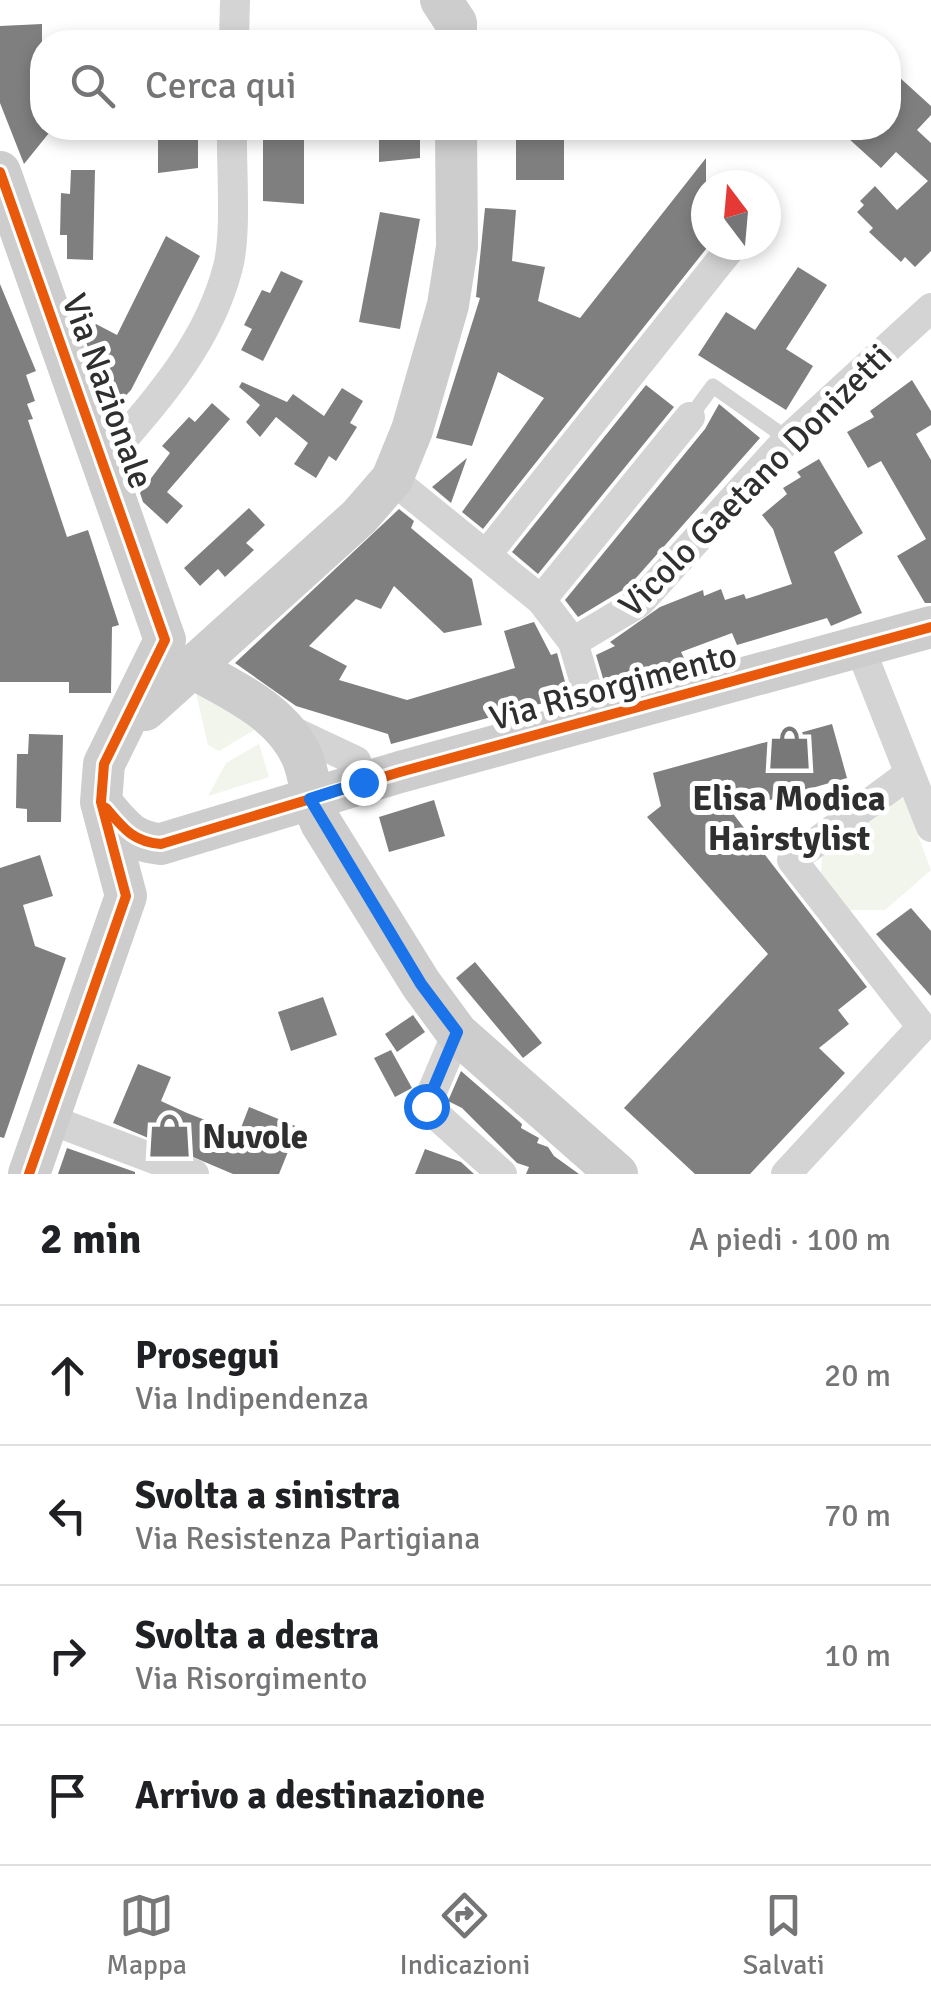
<!DOCTYPE html>
<html lang="it">
<head>
<meta charset="utf-8">
<style>
  body { margin:0; font-family:Signika,sans-serif; background:#f6f6f6; color:#202124 }
  .compass { position:absolute; left:691px; top:170px; width:90px; height:90px; border-radius:50%; background:#fff; box-shadow:0 5px 15px #0003; rotate:344deg }
  .stop { position:absolute; width:30px; height:30px; margin:-22px; border:8px solid #1a73e8; border-radius:50%; background:#fff }
  .stop.end { background:#1a73e8; border-color:#fff; box-shadow:0 2px 10px #0008 }
  .list { margin:0; padding:0; list-style:none }
  h2 { display:flex; justify-content:space-between; align-items:center; height:130px; margin:0; padding:0 40px; font-size:42px }
  h2 small { font-size:32px; font-weight:400; color:#757577 }
  .list li { display:grid; grid-template-columns:65px 1fr auto; gap:30px; align-items:center; box-sizing:border-box; height:140px; padding:0 40px; border-top:2px solid #e0e0e0 }
  .list b { display:block; font-size:38px; white-space:nowrap }
  .list p { margin:0; font-size:32px; white-space:nowrap; color:#757577 }
  .list em { font-size:32px; font-style:normal; color:#757577 }
  .icon { flex:none; width:55px; height:55px; fill:none; stroke:currentColor; stroke-width:2; stroke-linecap:round; stroke-linejoin:round }
  .map { position:relative; flex:none; width:931px; height:1174px; overflow:hidden }
  .search { position:absolute; background:#fff; box-shadow:0 5px 15px #0003; left:30px; right:30px; top:30px; height:110px; display:flex; align-items:center; gap:25px; box-sizing:border-box; padding:0 35px; border-radius:40px; color:#757577; font-size:38px }
  .sheet { height:690px; background:#fff }
  nav { display:flex; justify-content:space-around; align-items:center; box-sizing:border-box; height:140px; border-top:2px solid #e0e0e0; background:#fff; font-size:28px; color:#757577 }
  nav a { display:grid; justify-items:center; gap:5px }
  nav .on { color:#787878 }
  .map>svg:first-child { display:block }
  .green { fill:#f1f5ec }
  .building { fill:#7f7f7f }
  .lines { fill:none; stroke-linecap:round; stroke-linejoin:round }
  .lane { stroke:#d4d4d4; stroke-width:15 }
  .street { stroke:#d4d4d4; stroke-width:30 }
  .secondary { stroke:#cdcdcd; stroke-width:42 }
  .cycleway-casing { stroke:#fff; stroke-width:16 }
  .cycleway { stroke:#e8590c; stroke-width:10 }
  .route { stroke:#1a73e8; stroke-width:12 }
  .labels { text-anchor:middle; stroke-width:10; stroke-linejoin:round; paint-order:stroke }
  .street-label { font-size:35px; fill:#2f2f2f; stroke:#fff }
  .poi-label { font-size:35px; font-weight:bold; fill:#2f2f2f; stroke:#fff }
</style>
</head>
<body>
<div class="map">
<svg width="931" height="1174" viewBox="0 0 931 1174">
  <rect width="100%" height="100%" fill="#fff"/>
  <g class="green">
    <polygon points="196,693 201,693 256,729 219,751 208,745"/>
    <polygon points="259,744 269,777 208,796 226,763"/>
    <polygon points="894,796 904,799 931,870 885,910 838,910 820,888 823,846"/>
  </g>
  <g class="building">
    <polygon points="42,24 42,128 53,128 24,164 0,103 0,26"/>
    <polygon points="888,67 931,106 931,115 917,130 931,143 931,251 915,267 905,257 901,262 869,232 873,228 857,212 864,205 860,201 875,186 897,210 928,181 896,152 881,168 837,128 888,128"/>
    <polygon points="164,128 198,128 198,168 158,173 158,132 164,132"/>
    <polygon points="263,128 304,128 304,204 263,201"/>
    <polygon points="379,128 420,128 420,158 379,162"/>
    <rect x="516" y="128" width="48" height="52"/>
    <polygon points="706,158 706,249 483,529 462,512 544,398 498,372 472,446 436,438 480,298 476,297 485,208 516,210 512,261 545,267 538,301 580,318"/>
    <polygon points="71,170 95,170 93,260 67,259 67,235 60,235 61,193 70,194"/>
    <polygon points="380,212 420,219 400,329 359,322"/>
    <polygon points="166,236 200,256 131,390 111,411 86,342 96,324 117,335"/>
    <polygon points="798,267 827,285 786,349 813,366 786,410 698,355 726,312 755,330"/>
    <polygon points="281,271 303,281 263,361 241,350 252,329 244,325 262,290 270,293"/>
    <polygon points="0,284 36,371 26,375 35,401 27,404 33,419 28,420 67,537 88,530 119,625 112,627 111,693 69,693 69,682 0,682"/>
    <polygon points="912,380 931,411 931,425 916,434 931,460 931,603 925,603 897,556 926,539 881,461 868,468 847,432 874,417 870,411"/>
    <polygon points="242,382 287,402 293,394 324,416 342,388 363,401 350,423 357,427 336,461 329,456 316,478 294,464 308,443 276,417 260,437 246,422 260,405 239,387"/>
    <polygon points="646,385 674,407 538,574 512,552"/>
    <polygon points="212,403 230,419 167,492 183,506 167,524 143,502 140,493 170,453 162,446 189,417 195,422"/>
    <polygon points="719,404 760,438 628,587 578,617 565,600 705,429"/>
    <polygon points="467,458 451,503 432,487"/>
    <polygon points="819,459 863,533 834,552 862,613 831,626 827,618 737,645 732,633 681,652 684,658 670,666 605,685 596,655 615,646 610,642 660,607 703,590 704,596 721,589 725,600 744,594 746,599 792,584 773,529 762,515 787,494 783,488 801,477 797,472"/>
    <polygon points="249,508 265,525 246,543 254,550 225,577 218,569 200,586 184,568"/>
    <polygon points="399,509 414,521 411,528 472,579 482,625 444,633 394,586 381,609 356,599 309,646 347,666 339,680 407,700 515,668 504,631 534,622 551,655 557,653 569,696 391,744 388,734 296,706 235,663"/>
    <polygon points="832,724 847,778 731,811 867,987 838,1010 849,1024 819,1048 845,1073 750,1174 695,1174 624,1108 768,954 647,817 661,806 653,773"/>
    <polygon points="29,734 63,735 61,822 27,822 27,809 16,808 17,754 28,754"/>
    <polygon points="434,800 445,836 389,852 379,817"/>
    <polygon points="40,855 53,896 23,905 35,946 66,958 4,1138 0,1137 0,868"/>
    <polygon points="911,908 931,931 931,996 876,934"/>
    <polygon points="475,962 542,1043 523,1058 456,978"/>
    <polygon points="323,997 337,1035 291,1051 278,1012"/>
    <polygon points="413,1015 425,1032 397,1052 385,1034"/>
    <polygon points="391,1050 412,1088 395,1097 374,1058"/>
    <polygon points="138,1064 171,1077 161,1101 187,1113 239,1133 249,1107 298,1127 279,1174 233,1174 113,1123"/>
    <polygon points="461,1071 522,1124 521,1128 539,1138 537,1143 548,1147 554,1156 579,1174 526,1174 529,1167 517,1163 462,1108 448,1101"/>
    <polygon points="67,1148 135,1172 135,1174 58,1174"/>
    <polygon points="425,1149 461,1162 474,1174 415,1174"/>
  </g>
  <g class="lines">
    <polyline class="lane" points="690,417 713,386 788,439"/>
    <g class="street">
      <polyline points="234,42 235,0"/>
      <path d="M104,461C155,402 208,345 228,267C237,232 231,166 232,128"/>
      <polyline points="392,479 541,600 573,642 596,720"/>
      <polyline points="486,555 733,245"/>
      <polyline points="541,600 690,417"/>
      <polyline points="573,642 640,602 788,439 931,308"/>
      <polyline points="860,648 931,827"/>
      <polyline points="284,727 356,761 363,783"/>
      <polyline points="457,1033 426,1106 502,1174"/>
      <polyline points="46,1118 194,1174"/>
      <polyline points="786,1174 922,1027 792,860 909,774"/>
    </g>
    <g class="secondary">
      <polyline points="441,0 456,23 456,42"/>
      <polyline points="0,172 165,640 104,764 101,802 126,896 29,1174"/>
      <path d="M190,667C231,689 287,714 304,762C311,783 311,802 321,823L421,984L457,1033L617,1174"/>
      <polyline points="145,710 359,517 392,479 412,430 448,305 457,247 456,128"/>
      <path d="M103,805C121,826 131,842 161,844L400,772L931,627"/>
    </g>
    <defs>
      <g id="cycleway">
        <polyline points="0,172 165,640 104,764 101,802 126,896 29,1174"/>
        <path d="M106,808C123,828 133,842 161,844L400,772L931,627"/>
      </g>
    </defs>
    <use href="#cycleway" class="cycleway-casing"/>
    <use href="#cycleway" class="cycleway"/>
  </g>
  <g class="lines">
    <polyline class="route" points="363,782 310,799 421,984 457,1032 426,1106"/>
  </g>
  <defs>
    <symbol id="shop-bare" viewBox="-9 -9 18 18"><path d="M-5-2.5h2.3a2.7 3.5 0 0 1 5.4 0H5L5.5 6h-11ZM-1.5-2.5h3a1.5 2.3 0 0 0-3 0Z" fill="#787878" stroke="#fff" stroke-width="2.5" paint-order="stroke"/></symbol>
  </defs>
  <g fill-rule="evenodd">
    <use href="#shop-bare" x="758" y="716" width="63" height="63"/>
    <use href="#shop-bare" x="138" y="1104" width="63" height="63"/>
  </g>
  <g class="labels">
    <g class="street-label">
      <text transform="translate(108 391) rotate(70)" y="12">Via Nazionale</text>
      <text transform="translate(755 480) rotate(-45)" y="12">Vicolo Gaetano Donizetti</text>
      <text transform="translate(613 686) rotate(-15)" y="12">Via Risorgimento</text>
    </g>
    <g class="poi-label">
      <text x="789" y="810">Elisa Modica<tspan x="789" dy="40">Hairstylist</tspan></text>
      <text x="202" y="1148" text-anchor="start">Nuvole</text>
    </g>
  </g>
</svg>
<svg class="compass" viewBox="-18 -18 36 36"><path d="M0-13l5 13h-10z" fill="#e53935"/><path d="M0 13l5-13h-10z" fill="#757577"/></svg>
<div class="stop" style="left:426px;top:1106px"></div>
<div class="stop end" style="left:363px;top:782px"></div>
<div class="search"><svg class="icon" aria-label="search" viewBox="0 0 24 24"><circle cx="10" cy="10" r="6"/><path d="M15 15l6 6"/></svg>Cerca qui</div>
</div>
<section class="sheet">
<h2>2 min<small>A piedi · 100 m</small></h2>
<ul class="list">
<li><svg class="icon" aria-label="ahead" viewBox="0 0 24 24"><path d="M12 20V5M6 11l6-6 6 6"/></svg><div><b>Prosegui</b><p>Via Indipendenza</p></div><em>20 m</em></li>
<li><svg class="icon" aria-label="left" viewBox="0 0 24 24"><path d="M17 20v-9H6M10 6l-5 5 5 5"/></svg><div><b>Svolta a sinistra</b><p>Via Resistenza Partigiana</p></div><em>70 m</em></li>
<li><svg class="icon" aria-label="right" viewBox="0 0 24 24"><path d="M7 20v-9h11M14 6l5 5-5 5"/></svg><div><b>Svolta a destra</b><p>Via Risorgimento</p></div><em>10 m</em></li>
<li><svg class="icon" aria-label="arrive" viewBox="0 0 24 24"><path d="M6 21V4h12l-3 4 3 4H6"/></svg><div><b>Arrivo a destinazione</b></div></li>
</ul>
</section>
<nav>
<a class="on"><svg class="icon" aria-label="map" viewBox="0 0 24 24"><path d="M3 6l6-2 6 2 6-2v14l-6 2-6-2-6 2zM9 4v14M15 6v14"/></svg>Mappa</a>
<a><svg class="icon" aria-label="directions" viewBox="0 0 24 24"><path d="M12 3l9 9-9 9-9-9zM9 14v-3h6M13 9l2 2-2 2"/></svg>Indicazioni</a>
<a><svg class="icon" aria-label="saved" viewBox="0 0 24 24"><path d="M7 4h10v16l-5-4-5 4z"/></svg>Salvati</a>
</nav>
</body>
</html>
